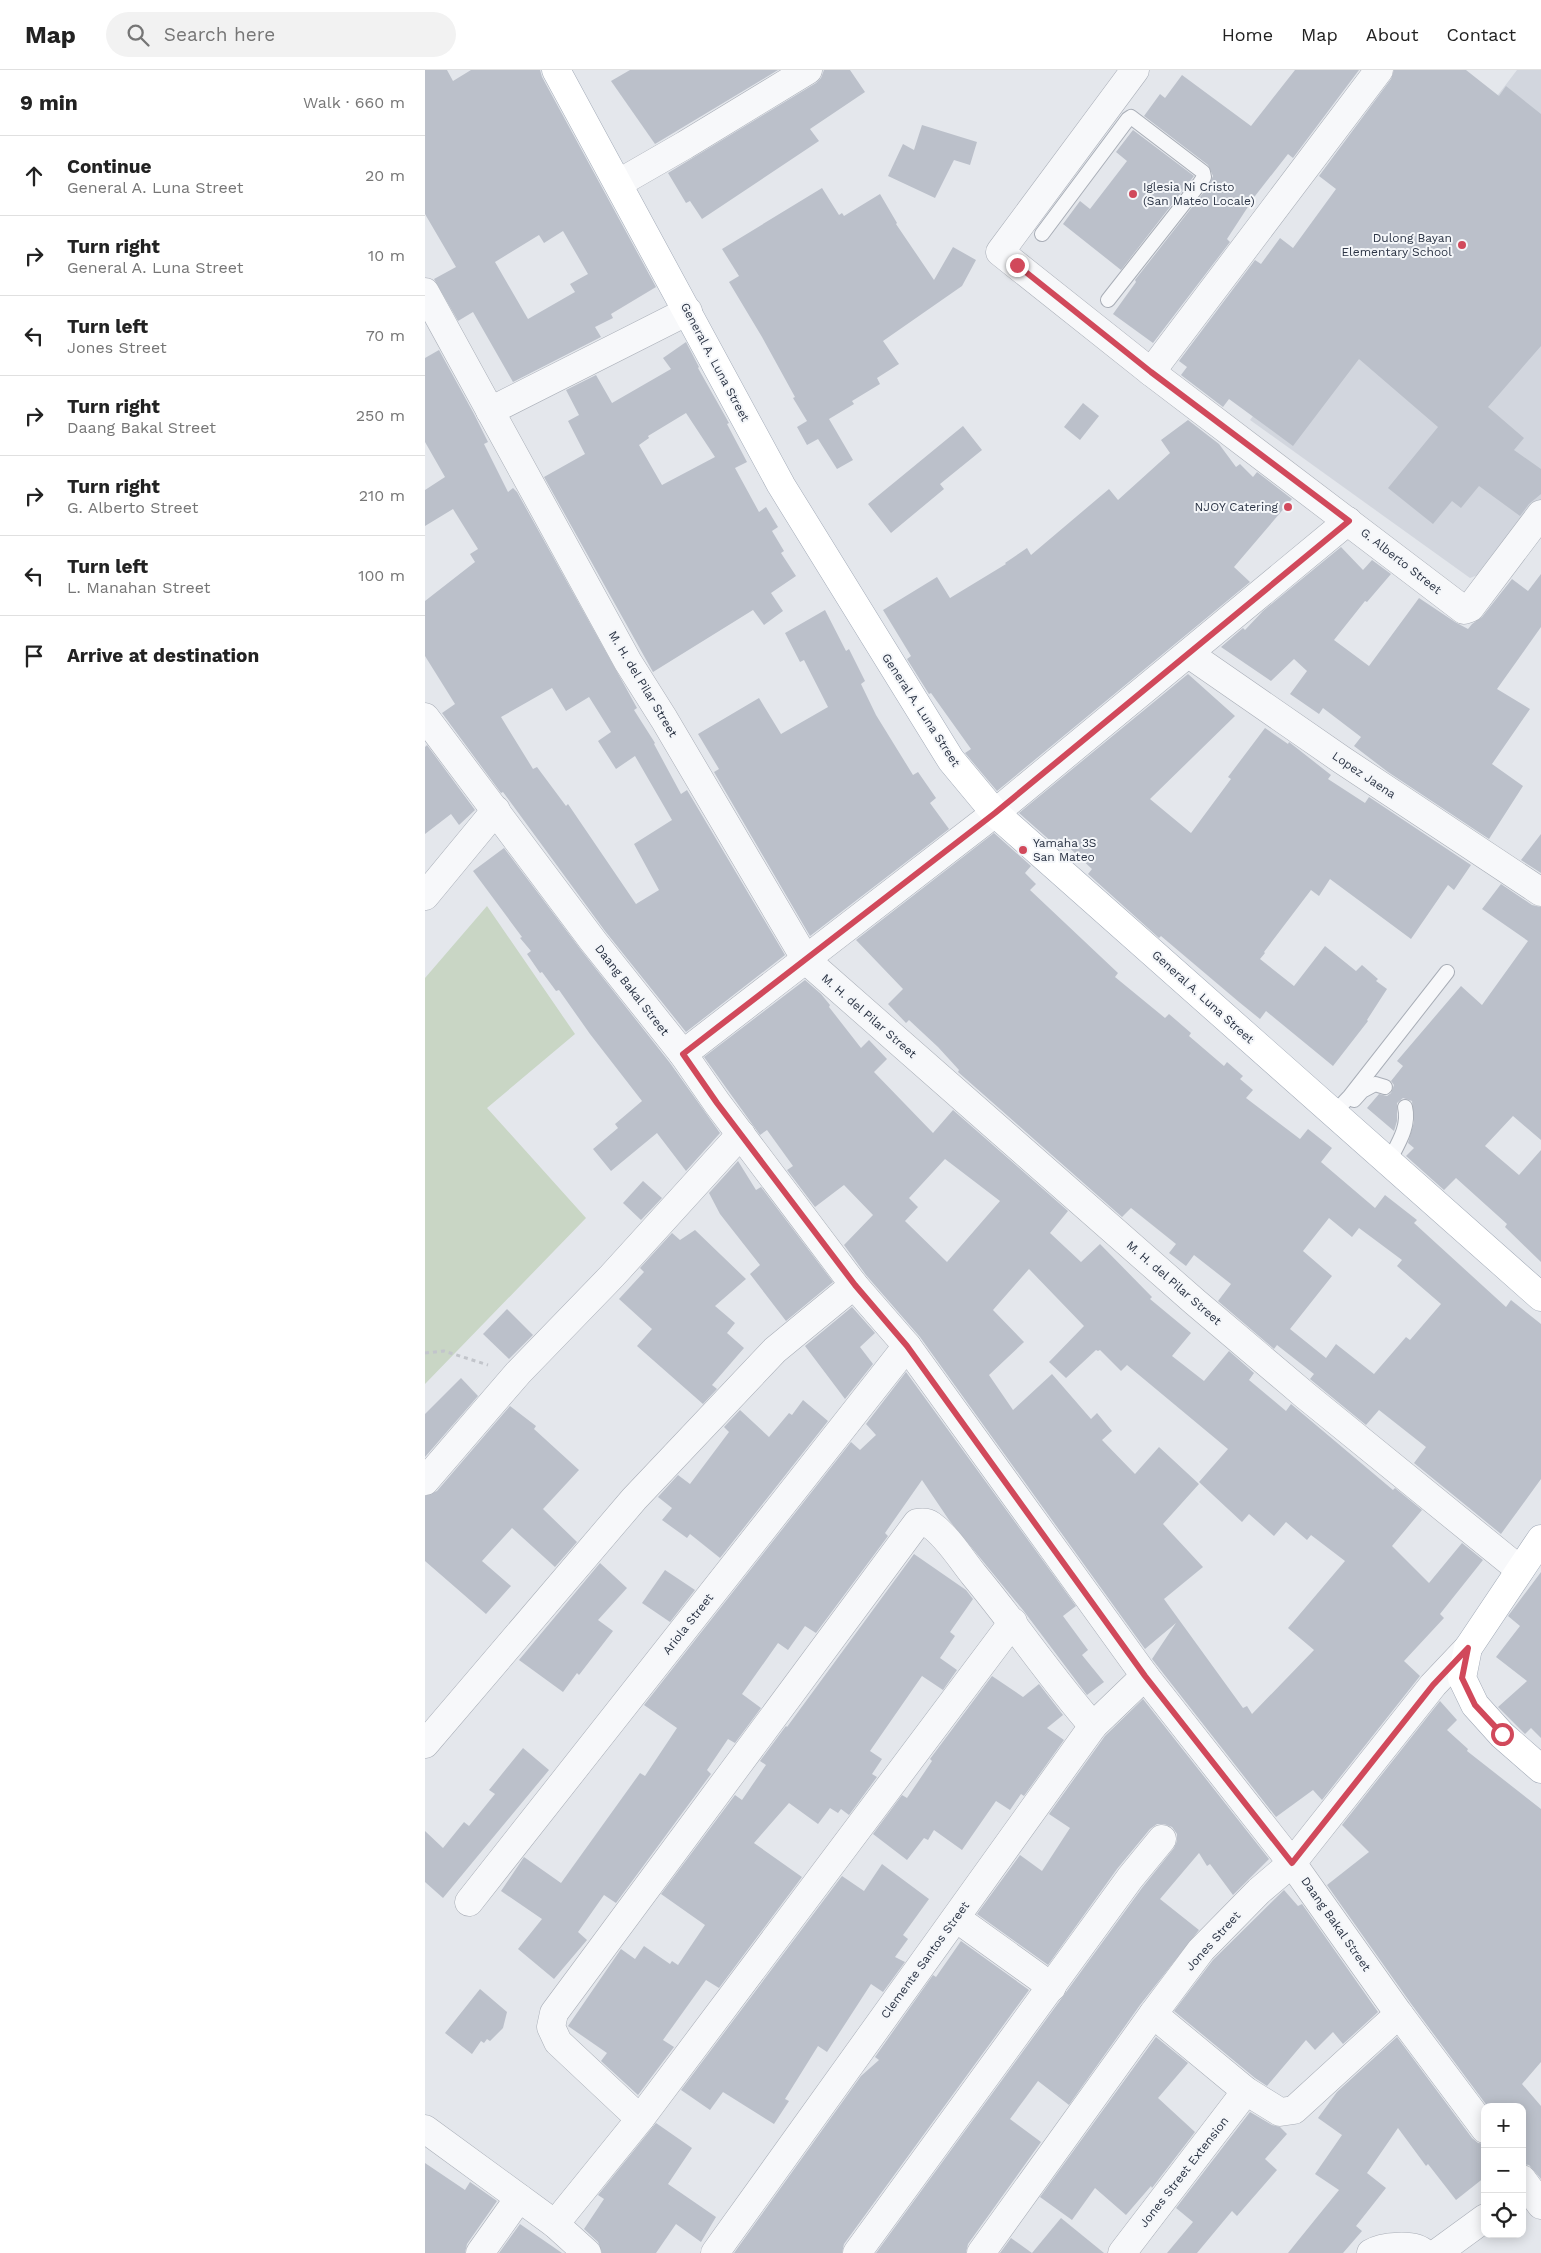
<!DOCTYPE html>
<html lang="en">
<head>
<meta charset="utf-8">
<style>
  body { margin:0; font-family:"Work Sans",sans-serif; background:#f2f2f2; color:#222 }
  .controls { position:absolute; right:15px; bottom:15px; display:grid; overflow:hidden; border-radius:10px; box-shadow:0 2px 12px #0003 }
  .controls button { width:45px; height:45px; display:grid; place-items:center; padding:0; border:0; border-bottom:1px solid #e0e0e0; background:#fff; color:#222; font:25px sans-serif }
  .stop { position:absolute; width:15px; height:15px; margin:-11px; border:4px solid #d1495b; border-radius:50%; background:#fff }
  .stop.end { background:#d1495b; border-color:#fff; box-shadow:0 1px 5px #0008 }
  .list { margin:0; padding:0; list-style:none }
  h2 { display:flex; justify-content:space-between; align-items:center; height:65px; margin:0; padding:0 20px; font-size:21px }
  h2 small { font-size:16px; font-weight:400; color:#767676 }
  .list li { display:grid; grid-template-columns:32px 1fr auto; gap:15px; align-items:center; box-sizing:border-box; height:80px; padding:0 20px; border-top:1px solid #e0e0e0 }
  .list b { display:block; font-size:19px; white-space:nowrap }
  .list p { margin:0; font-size:16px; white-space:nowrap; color:#767676 }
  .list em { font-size:16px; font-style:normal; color:#767676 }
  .icon { flex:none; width:28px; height:28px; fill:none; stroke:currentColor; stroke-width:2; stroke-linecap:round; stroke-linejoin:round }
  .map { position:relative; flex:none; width:1116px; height:2183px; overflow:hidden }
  header { display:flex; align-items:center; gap:30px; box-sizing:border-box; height:70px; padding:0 25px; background:#fff; border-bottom:1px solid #e0e0e0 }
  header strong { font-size:24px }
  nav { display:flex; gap:28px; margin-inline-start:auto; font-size:18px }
  .search { width:350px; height:45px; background:#f2f2f2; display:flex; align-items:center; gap:12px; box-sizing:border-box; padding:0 18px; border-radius:28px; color:#767676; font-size:19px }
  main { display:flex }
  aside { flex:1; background:#fff }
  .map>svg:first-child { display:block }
  .built { fill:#d2d6de }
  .green { fill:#c9d6c5 }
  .building { fill:#bbc0ca; fill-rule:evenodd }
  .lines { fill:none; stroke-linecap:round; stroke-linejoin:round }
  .service-casing { stroke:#a9aeb7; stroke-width:16 }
  .minor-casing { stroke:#a9aeb7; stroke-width:29 }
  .tertiary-casing { stroke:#a9aeb7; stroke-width:29 }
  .primary-casing { stroke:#a3abb8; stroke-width:29 }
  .path { stroke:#c2c5cb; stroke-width:3; stroke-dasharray:4 4; stroke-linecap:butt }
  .service { stroke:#f7f8fa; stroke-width:14 }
  .minor { stroke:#f7f8fa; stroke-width:28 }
  .tertiary { stroke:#f7f8fa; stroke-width:28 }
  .primary { stroke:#fff; stroke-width:28 }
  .route { stroke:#d1495b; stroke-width:6 }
  .poi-dot { fill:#d1495b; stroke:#f4f6f9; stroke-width:2 }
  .labels { text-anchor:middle; stroke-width:4; stroke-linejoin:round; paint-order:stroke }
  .poi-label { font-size:12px; fill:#2b3445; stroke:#f4f6f9; text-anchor:start }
  .street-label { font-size:12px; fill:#2b3445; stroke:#f4f6f9 }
</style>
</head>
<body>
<header>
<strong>Map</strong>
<div class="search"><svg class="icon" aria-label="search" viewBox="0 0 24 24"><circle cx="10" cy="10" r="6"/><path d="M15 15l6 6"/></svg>Search here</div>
<nav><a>Home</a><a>Map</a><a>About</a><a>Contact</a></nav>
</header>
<main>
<aside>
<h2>9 min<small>Walk · 660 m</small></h2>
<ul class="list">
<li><svg class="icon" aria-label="ahead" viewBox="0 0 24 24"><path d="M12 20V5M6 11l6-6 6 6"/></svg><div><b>Continue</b><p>General A. Luna Street</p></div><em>20 m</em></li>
<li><svg class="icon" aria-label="right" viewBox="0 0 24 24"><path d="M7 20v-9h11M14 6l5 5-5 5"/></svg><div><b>Turn right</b><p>General A. Luna Street</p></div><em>10 m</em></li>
<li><svg class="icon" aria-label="left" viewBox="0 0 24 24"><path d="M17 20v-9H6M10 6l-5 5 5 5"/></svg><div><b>Turn left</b><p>Jones Street</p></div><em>70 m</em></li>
<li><svg class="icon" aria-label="right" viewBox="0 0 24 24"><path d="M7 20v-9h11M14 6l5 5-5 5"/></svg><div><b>Turn right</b><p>Daang Bakal Street</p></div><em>250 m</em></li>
<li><svg class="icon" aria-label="right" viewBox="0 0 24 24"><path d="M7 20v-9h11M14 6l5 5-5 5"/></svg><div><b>Turn right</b><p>G. Alberto Street</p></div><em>210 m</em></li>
<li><svg class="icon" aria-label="left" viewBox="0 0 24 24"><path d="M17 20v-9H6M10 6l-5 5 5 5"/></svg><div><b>Turn left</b><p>L. Manahan Street</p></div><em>100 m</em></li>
<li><svg class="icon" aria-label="arrive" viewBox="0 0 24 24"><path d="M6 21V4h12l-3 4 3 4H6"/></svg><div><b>Arrive at destination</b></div></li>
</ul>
</aside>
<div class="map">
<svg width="1116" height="2183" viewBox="0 0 1116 2183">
  <rect width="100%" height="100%" fill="#e4e7ec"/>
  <polygon class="built" points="1092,0 1116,0 1116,433 1071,498 1045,508 825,350"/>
  <polygon class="green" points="62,836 150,964 62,1038 161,1148 0,1314 0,908"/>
  <g class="building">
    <path d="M0,0H22L28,11L46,0H115L117,7L231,217L186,244L188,248L170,257L176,267L88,312L48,242L33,251L9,209L31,197L0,144ZM138,161L163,204L145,214L150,222L103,249L70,192L114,165L119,173Z"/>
    <polygon points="205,0 353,0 230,74 186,11"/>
    <polygon points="399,0 425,0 440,22 385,59 394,71 277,149 265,131 261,133 243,103 391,13 396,8"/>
    <polygon points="870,0 934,0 868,88 863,84 830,126 802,169 805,172 728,273 688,244 711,212 710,210 782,118 788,106 783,95 719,46 735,24 740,28 757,5 826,56"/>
    <polygon points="969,0 1041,0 1074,26 1081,16 1116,44 1116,276 1063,337 1099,368 1089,380 1116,399 1116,424 1104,434 1095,446 1054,416 1036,438 1027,431 1008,454 963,418 1013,357 934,289 868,376 804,329 798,337 756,305 762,297 754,291 830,190 836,194 855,168 868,178 911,119 894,106 966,9"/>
    <polygon points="497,55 552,72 545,95 529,90 510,128 463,106 478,74 489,80"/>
    <polygon points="708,60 769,106 696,200 638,154 655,131 665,139 702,91 691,82"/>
    <polygon points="397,118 414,145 417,143 419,146 455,124 472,153 471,154 509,210 528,177 551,190 537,216 458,271 474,294 452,308 455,314 427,331 429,334 404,349 428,390 412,399 393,369 382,375 372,357 382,351 368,328 370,327 337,267 304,212 314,206 297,179"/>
    <path d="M261,272L274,297L273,298L304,353L302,354L322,392L310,398L334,442L341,437L353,457L347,461L359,481L356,483L371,506L346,523L358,541L339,555L328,540L228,602L119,407L160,384L143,351L154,345L141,320L171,305L187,333L246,299L238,288ZM261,343L290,387L237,415L214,375L224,368L223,366Z"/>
    <path d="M14,280L49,344L63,372L59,374L83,422L88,418L92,422L201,618L212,638L209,640L230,673L229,674L256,724L262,720L360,885L261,962L180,861L78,722L76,723L17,643L30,634L0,586V531L50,492L45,484L53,479L28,439L0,456V420L20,407L0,372V288ZM127,618L141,641L164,627L186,662L173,671L191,699L210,686L247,750L209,774L234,820L211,834L143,734L141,736L112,697L108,699L76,647Z"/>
    <polygon points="658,333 674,346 655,370 639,357"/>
    <polygon points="763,350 794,374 811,397 815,394 828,407 832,402 867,429 809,497 825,512 572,721 540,683 546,679 506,623 504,624 482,589 486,586 458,540 512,507 525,528 581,494 580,493 602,478 606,485 684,419 693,430 745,383 736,370"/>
    <polygon points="538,356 557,380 515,414 519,419 466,463 443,434"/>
    <polygon points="916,477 938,500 947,490 966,504 942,532 940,531 909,570 944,596 994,528 1030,552 1043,559 1047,554 1057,547 1087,509 1103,521 1116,504 1116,557 1072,619 1105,639 1067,694 1098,716 1064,769 963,702 929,676 936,667 898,638 894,644 865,624 882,601 869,589 846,611 796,577 818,558 820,560 838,541"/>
    <polygon points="400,540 421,581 424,579 440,611 436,614 451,645 488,705 493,702 511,728 505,733 524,759 385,866 289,702 294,699 273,664 334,628 356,664 403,637 379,590 375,592 360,563"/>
    <polygon points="763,604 810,646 725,729 766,763 806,709 803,707 840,658 863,674 864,672 906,705 903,709 940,733 944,727 1046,795 1029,820 1023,815 986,869 905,809 894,826 886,820 839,882 840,883 835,889 869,916 900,876 931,901 937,895 953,909 951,911 962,919 942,950 943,951 908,996 841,941 835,949 814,932 736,866 734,868 663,804 667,799 634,768 629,774 594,743"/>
    <polygon points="2,675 50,740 34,755 26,744 0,764 0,677"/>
    <path d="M569,763L606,796L600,803L611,814L605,820L693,903L690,907L740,948L744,944L766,963L764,966L799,996L802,992L818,1006L815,1009L828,1020L821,1028L875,1069L883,1059L907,1078L896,1092L950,1138L960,1125L992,1150L989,1153L1081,1237L1086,1230L1116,1254V1409L1076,1464L989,1393L1001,1377L954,1340L941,1355L891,1314L885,1309L889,1304L852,1275L849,1279L793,1231L806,1214L769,1185L761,1196L744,1183L751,1174L706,1138L697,1147L533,1002L534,1000L513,977L484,950L481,953L463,934L478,919L431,870ZM904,1148L927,1167L934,1158L977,1190L972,1196L1016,1234L985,1270L981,1267L949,1304L911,1274L901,1288L865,1259L907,1206L878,1181Z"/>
    <polygon points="1116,764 1116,803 1096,790"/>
    <polygon points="79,778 156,880 245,993 295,1063 261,1101 232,1063 186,1101 168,1079 193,1058 190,1054 217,1031 165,964 134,920 131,921 117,902 115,903 102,884 106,881 95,868 97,867 48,801"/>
    <polygon points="1076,814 1107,835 1116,837 1116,1070 1088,1046 1060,1076 1094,1105 1116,1080 1116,1192 1080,1157 1082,1154 1031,1108 1019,1120 981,1086 989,1078 983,1073 989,1052 987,1031 978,1028 972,1033 972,1051 969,1061 942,1038 954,1024 962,1026 966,1023 969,1015 966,1011 978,996 972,991 1036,916 1057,935 1103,871 1057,839"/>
    <path d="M380,910L396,924L405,935L404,937L436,978L444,970L462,989L449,1002L508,1063L528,1040L643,1141L625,1163L656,1192L675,1174L727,1227L725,1229L766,1263L747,1286L779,1311L804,1281L829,1303L824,1310L861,1341L866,1334L968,1420L970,1418L997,1440L967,1476L1004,1513L1037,1473L1058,1490L1015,1544L1019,1548L979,1591L995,1606L897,1730L888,1720L851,1747L727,1589L751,1553L720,1579L495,1267L441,1205L419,1175L448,1145L419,1115L390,1137L362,1100L368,1096L342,1060L335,1065L279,987ZM520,1089L575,1131L522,1192L480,1151L493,1137L484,1128ZM604,1199L659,1256L624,1292L641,1308L671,1280L673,1281L675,1280L696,1301L702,1295L803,1379L774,1412L817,1452L824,1444L849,1466L861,1452L882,1470L886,1465L920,1491L863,1558L889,1580L827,1644L822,1636L818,1638L739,1529L778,1497L738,1454L774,1414L734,1377L710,1404L677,1370L687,1361L672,1343L666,1349L627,1304L588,1340L564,1305L599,1272L568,1240Z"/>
    <polygon points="313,1091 331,1120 336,1117 408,1212 361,1251 325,1204 335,1195 295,1144 284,1123"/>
    <polygon points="218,1111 237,1128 216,1150 198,1133"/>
    <polygon points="270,1160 321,1209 290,1236 310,1253 302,1263 319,1278 287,1315 292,1319 278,1334 212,1276 227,1259 194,1229 219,1202 215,1198 247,1163 255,1170"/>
    <polygon points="427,1237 450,1263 435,1277 448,1294 420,1329 380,1276"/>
    <polygon points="82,1239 108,1265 84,1289 58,1264"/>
    <polygon points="481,1302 651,1536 638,1546 663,1580 657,1585 679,1612 662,1625 598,1540 524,1450 497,1410 460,1463 463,1466 391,1563 380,1556 363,1580 353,1573 317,1624 336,1638 310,1673 303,1669 282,1700 286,1704 191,1833 179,1825 153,1862 162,1870 129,1909 93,1879 117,1849 76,1821 99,1787 136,1813 215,1703 220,1706 252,1658 219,1635 426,1372 435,1380 451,1365 441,1354"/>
    <polygon points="36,1308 53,1326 0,1387 0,1344"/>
    <polygon points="378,1330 403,1351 295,1488 265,1464 262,1468 237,1450 247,1438 233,1427 253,1405 265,1414 304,1362 299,1357 315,1340 344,1367 364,1343 367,1345"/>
    <polygon points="85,1336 111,1356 109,1359 154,1400 118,1439 152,1472 130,1497 87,1458 57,1491 86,1516 61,1544 0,1491 0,1426 12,1421"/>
    <polygon points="489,1484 541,1520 548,1529 525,1562 530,1566 515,1588 532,1600 518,1620 497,1606 445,1681 457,1689 447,1704 452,1707 424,1745 416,1739 413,1743 405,1738 393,1754 364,1733 329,1773 377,1807 294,1918 281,1910 238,1970 249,1977 213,2025 176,1991 182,1983 143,1956 196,1879 210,1889 219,1876 245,1894 247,1891 253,1895 280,1855 236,1824 310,1725 317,1730 341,1695 335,1691 361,1656 362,1657"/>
    <polygon points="175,1493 202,1518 173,1550 188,1561 154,1605 152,1603 138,1622 94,1590"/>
    <polygon points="240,1500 270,1520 245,1552 217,1533"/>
    <polygon points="1116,1502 1116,1668 1106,1658 1100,1664 1073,1637 1102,1611 1071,1587 1095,1556 1083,1546"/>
    <polygon points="567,1606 598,1627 614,1614 638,1645 622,1658 639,1670 599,1726 596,1724 585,1740 571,1731 537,1780 509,1760 503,1770 499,1768 482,1790 448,1764 477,1725 482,1728 507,1691 505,1689"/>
    <polygon points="718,1629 844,1789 808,1825 785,1794 782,1796 774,1783 735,1829 774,1860 715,1935 644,2035 613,2011 585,2049 616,2072 543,2174 541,2183 451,2183 717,1818 749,1778 752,1771 752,1764 747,1757 739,1754 732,1754 725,1759 692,1799 623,1895 552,1844 595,1785 617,1801 645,1758 624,1744 680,1666"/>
    <polygon points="1015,1631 1032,1650 1022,1660 1043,1679 1042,1681 1116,1739 1116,1992 1097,2014 1116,2036 1116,2109 1104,2095 1097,2094 1097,2037 1063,2037 987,1935 902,1815 944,1782 917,1755"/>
    <polygon points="98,1678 124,1700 18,1828 0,1812 0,1761 18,1778 39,1752 44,1756 70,1724 64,1720"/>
    <polygon points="457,1794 504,1829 478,1865 483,1869 470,1887 480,1892 458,1922 446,1914 402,1982 393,1976 360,2029 364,2031 349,2054 298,2022 285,2040 256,2020 417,1806 439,1821"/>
    <polygon points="859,1820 873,1836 877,1834 953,1942 918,1974 908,1962 890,1980 881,1970 842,2016 830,2008 749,1941 788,1890"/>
    <polygon points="536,1871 604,1920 419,2174 417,2183 309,2183 436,2006 454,1990 450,1987 508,1905 511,1907"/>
    <polygon points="55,1919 82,1942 78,1958 65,1971 62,1969 59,1973 56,1971 47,1984 20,1963"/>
    <polygon points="731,1967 763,1993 733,2028 770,2062 727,2118 726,2116 701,2145 670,2118 647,2150 615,2127"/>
    <polygon points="972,1967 1047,2068 1053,2073 1060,2074 1060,2107 1031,2130 1003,2094 1001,2096 973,2058 942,2103 961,2118 931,2156 937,2161 918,2183 863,2183 914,2120 890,2104 917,2065 893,2048 912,2022"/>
    <polygon points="825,2042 847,2055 855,2057 862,2064 840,2089 852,2100 812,2146 807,2141 772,2183 742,2183 768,2152 751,2138"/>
    <polygon points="231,2053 267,2078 243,2114 291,2147 276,2172 251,2154 231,2183 177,2183 173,2172 159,2159 179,2129 173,2125"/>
    <polygon points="0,2093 40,2120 45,2112 72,2131 42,2174 40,2183 0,2183"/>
    <polygon points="636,2148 679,2183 607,2183"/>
    <polygon points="95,2154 137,2183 74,2183"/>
    <polygon points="586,2168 607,2183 575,2183"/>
  </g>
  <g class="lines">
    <defs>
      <g id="service">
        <polyline points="617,164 703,49 706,47 778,102 779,107 775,113 683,230"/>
        <polyline points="929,1030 937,1021 950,1014 960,1017"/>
        <polyline points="908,1044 925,1026 1022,902"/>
        <path d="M963,1093C972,1075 985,1057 980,1037"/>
      </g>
      <g id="minor">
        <polyline points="710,0 575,182 726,302 1039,540 1045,538 1116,444"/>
        <polyline points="194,113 260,75 383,0"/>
        <polyline points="726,302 954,0"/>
        <polyline points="65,341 263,241"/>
        <polyline points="764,584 917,690 1116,822"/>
        <polyline points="0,826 71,740"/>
        <polyline points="258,984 570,743 923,451"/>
        <polyline points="0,1411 93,1303 187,1206 316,1064"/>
        <polyline points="0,1674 209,1429 350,1280 429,1215"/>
        <polyline points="44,1832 482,1276"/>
        <polyline points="531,1848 627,1917"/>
        <polyline points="728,1944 821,2021 855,2042 869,2040 974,1944"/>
        <path d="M215,2049L133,1972L126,1957L129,1943L492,1453C497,1452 502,1452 506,1455C523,1467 536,1489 549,1505C590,1554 626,1608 668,1656"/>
        <polyline points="0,2059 130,2154 162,2183"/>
        <polyline points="130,2154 215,2049 588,1552"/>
        <polyline points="55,2183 94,2128"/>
        <polyline points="290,2183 668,1656 720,1606"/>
        <polyline points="432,2183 705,1808 737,1769"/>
        <polyline points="556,2183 728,1944 776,1880 834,1821 867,1793 1008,1615 1043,1578"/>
        <polyline points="697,2183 821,2021"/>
        <path d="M946,2183C957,2176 990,2173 999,2183"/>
        <polyline points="1012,2183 1060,2148"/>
      </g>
      <g id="tertiary">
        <polyline points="0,222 203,592 239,649 381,890 770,1232 881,1326 1095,1500"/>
        <polyline points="0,647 168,871 258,984 292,1033 429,1215 482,1276 720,1606 867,1793 974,1944 1060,2059"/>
        <polyline points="1097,2109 1116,2135"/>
      </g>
      <g id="primary">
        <polyline points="131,0 356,415 526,690 570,743 1116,1227"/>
        <polyline points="1116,1469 1043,1578 1037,1608 1050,1635 1077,1665 1116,1699"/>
      </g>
    </defs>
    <use href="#service" class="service-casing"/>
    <use href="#minor" class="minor-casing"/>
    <use href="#tertiary" class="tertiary-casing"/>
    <use href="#primary" class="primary-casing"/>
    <polyline class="path" points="0,1283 19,1281 63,1295"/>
    <use href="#service" class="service"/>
    <use href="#minor" class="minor"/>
    <use href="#tertiary" class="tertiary"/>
    <use href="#primary" class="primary"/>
  </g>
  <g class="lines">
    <polyline class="route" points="592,195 726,302 924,451 570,743 258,984 292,1033 430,1215 482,1276 720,1606 867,1793 1008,1615 1043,1578 1037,1608 1050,1635 1077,1664"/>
  </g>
  <g class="poi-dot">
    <circle cx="708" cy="124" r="5"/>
    <circle cx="1037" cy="175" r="5"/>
    <circle cx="863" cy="437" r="5"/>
    <circle cx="598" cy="780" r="5"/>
  </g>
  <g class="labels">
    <g class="poi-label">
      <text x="718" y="121">Iglesia Ni Cristo<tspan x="718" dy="14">(San Mateo Locale)</tspan></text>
      <text x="1027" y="172" text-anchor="end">Dulong Bayan<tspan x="1027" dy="14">Elementary School</tspan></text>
      <text x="853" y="441" text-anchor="end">NJOY Catering</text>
      <text x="608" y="777">Yamaha 3S<tspan x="608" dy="14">San Mateo</tspan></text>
    </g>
    <g class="street-label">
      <text transform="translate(290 292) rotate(62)" y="4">General A. Luna Street</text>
      <text transform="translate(976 491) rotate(38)" y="4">G. Alberto Street</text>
      <text transform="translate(218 614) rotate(59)" y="4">M. H. del Pilar Street</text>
      <text transform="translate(496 640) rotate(57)" y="4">General A. Luna Street</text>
      <text transform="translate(939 705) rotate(34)" y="4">Lopez Jaena</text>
      <text transform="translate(207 920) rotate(52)" y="4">Daang Bakal Street</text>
      <text transform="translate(778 927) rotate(42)" y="4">General A. Luna Street</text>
      <text transform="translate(444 946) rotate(41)" y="4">M. H. del Pilar Street</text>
      <text transform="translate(749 1213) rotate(41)" y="4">M. H. del Pilar Street</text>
      <text transform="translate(263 1554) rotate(-52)" y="4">Ariola Street</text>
      <text transform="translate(911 1854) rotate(55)" y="4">Daang Bakal Street</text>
      <text transform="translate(788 1871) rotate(-48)" y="4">Jones Street</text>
      <text transform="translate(500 1890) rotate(-54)" y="4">Clemente Santos Street</text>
      <text transform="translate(759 2102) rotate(-52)" y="4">Jones Street Extension</text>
    </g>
  </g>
</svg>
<div class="controls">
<button>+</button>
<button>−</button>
<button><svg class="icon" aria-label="locate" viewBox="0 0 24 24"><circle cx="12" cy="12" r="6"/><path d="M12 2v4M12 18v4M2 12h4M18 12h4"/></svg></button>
</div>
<div class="stop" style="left:1077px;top:1664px"></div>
<div class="stop end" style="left:592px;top:195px"></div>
</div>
</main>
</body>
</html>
